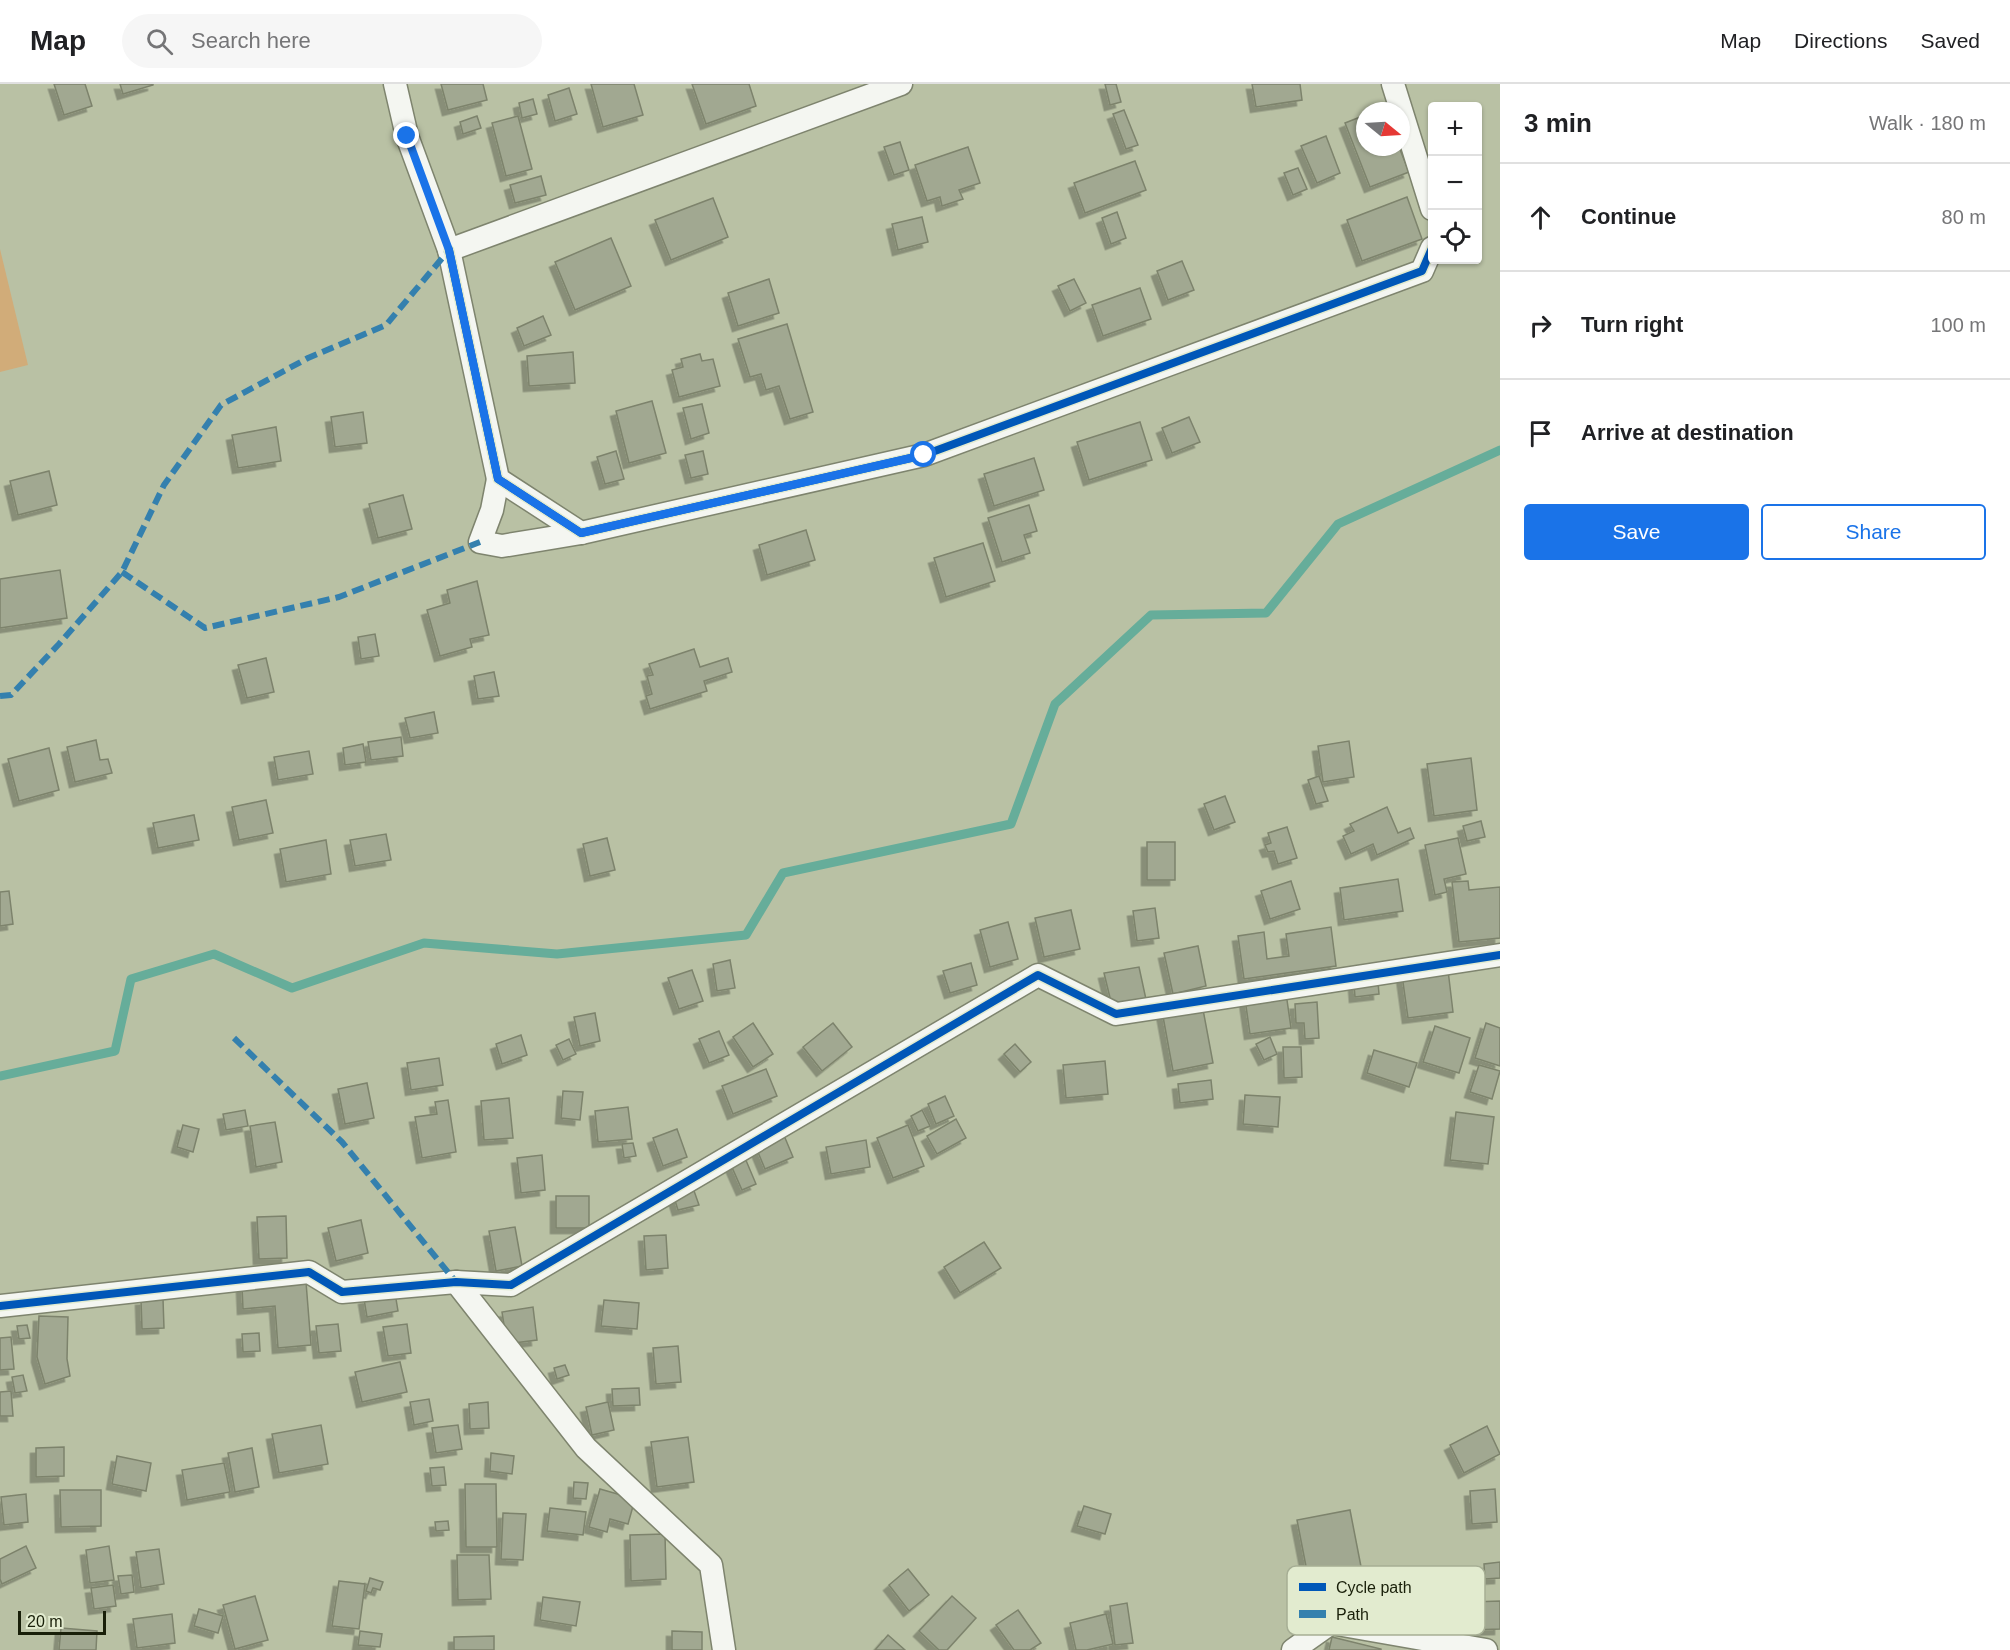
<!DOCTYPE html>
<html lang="en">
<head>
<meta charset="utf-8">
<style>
  body { margin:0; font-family:Helvetica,sans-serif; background:#f6f6f6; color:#202124 }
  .controls { position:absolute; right:18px; top:18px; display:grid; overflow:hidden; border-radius:6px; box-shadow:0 2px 4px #0004 }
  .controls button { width:54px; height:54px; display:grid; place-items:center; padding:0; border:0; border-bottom:2px solid #e0e0e0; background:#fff; color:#202124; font:30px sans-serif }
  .compass { position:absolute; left:1356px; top:18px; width:54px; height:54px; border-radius:50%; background:#fff; box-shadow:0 2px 4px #0004; rotate:108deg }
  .scale { position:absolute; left:18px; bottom:15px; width:88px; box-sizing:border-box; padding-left:6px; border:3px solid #191f09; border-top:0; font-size:16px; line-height:21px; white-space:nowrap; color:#191f09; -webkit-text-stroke:4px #e2ebcf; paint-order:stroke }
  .stop { position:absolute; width:18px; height:18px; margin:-14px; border:4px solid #1a73e8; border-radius:50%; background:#fff }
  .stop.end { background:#1a73e8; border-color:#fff; box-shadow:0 2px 6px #0008 }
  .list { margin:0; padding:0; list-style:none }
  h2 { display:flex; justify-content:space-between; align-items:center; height:78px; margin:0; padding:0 24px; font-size:26px }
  h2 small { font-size:20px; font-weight:400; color:#757577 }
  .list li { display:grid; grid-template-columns:39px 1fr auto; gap:18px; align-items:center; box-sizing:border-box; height:108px; padding:0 24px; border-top:2px solid #e0e0e0 }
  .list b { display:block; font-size:22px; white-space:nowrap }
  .list em { font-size:20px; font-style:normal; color:#757577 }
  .actions { display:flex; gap:12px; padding:18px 24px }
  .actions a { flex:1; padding:14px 0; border:2px solid #1a73e8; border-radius:6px; text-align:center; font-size:21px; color:#1a73e8 }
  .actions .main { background:#1a73e8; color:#fff }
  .icon { flex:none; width:33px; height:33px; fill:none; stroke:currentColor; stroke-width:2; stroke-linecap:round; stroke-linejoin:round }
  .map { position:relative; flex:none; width:1500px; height:1566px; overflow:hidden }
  header { display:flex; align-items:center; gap:36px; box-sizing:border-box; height:84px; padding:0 30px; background:#fff; border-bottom:2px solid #e0e0e0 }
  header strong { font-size:28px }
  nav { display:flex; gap:33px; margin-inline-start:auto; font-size:21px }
  .search { width:420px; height:54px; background:#f6f6f6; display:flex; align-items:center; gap:15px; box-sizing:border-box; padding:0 21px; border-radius:33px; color:#757577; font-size:22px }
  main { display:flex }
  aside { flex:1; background:#fff }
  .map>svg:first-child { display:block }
  .green { fill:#d1ac79 }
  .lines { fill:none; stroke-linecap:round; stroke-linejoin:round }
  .stream { stroke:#66ad9a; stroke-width:9 }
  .building { fill:#a1a891; stroke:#7d836c; stroke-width:1.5; filter:url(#shadow) }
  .street-casing { stroke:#7e846e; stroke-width:25 }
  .street { stroke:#f4f6f1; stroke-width:22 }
  .quiet { stroke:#3480ae; stroke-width:6; stroke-dasharray:12 6; stroke-linecap:butt }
  .cycleway-casing { stroke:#e2ebcf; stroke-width:11 }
  .cycleway { stroke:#0057b8; stroke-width:8 }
  .route { stroke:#1a73e8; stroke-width:8 }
  .key { fill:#e2ebcf; stroke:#a6ae94; stroke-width:1.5 }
  .key-label { font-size:16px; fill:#191f09 }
</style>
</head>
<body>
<header>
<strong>Map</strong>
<div class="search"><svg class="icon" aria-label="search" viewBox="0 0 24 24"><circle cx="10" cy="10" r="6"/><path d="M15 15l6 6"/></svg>Search here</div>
<nav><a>Map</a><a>Directions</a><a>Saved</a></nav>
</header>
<main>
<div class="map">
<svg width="1500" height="1566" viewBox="0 0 1500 1566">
  <defs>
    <filter id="shadow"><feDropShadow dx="-5.5" dy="5.5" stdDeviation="0" flood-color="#0004"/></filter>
  </defs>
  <rect width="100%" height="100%" fill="#b9c1a4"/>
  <polygon class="green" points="0,165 28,281 0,288"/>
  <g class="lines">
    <polyline class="stream" points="0,992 115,967 131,895 214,870 292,904 424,859 557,870 746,851 783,789 1011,740 1055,620 1151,531 1266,529 1338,440 1500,366"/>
  </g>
  <g class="building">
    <polygon points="54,0 85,0 92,22 64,31"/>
    <polygon points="120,0 153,0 153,1 123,10"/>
    <polygon points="441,0 483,0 487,16 448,26"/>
    <polygon points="591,0 634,0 643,31 603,43"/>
    <polygon points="692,0 749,0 756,22 706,40"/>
    <polygon points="1105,0 1116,0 1121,18 1110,21"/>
    <polygon points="1252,0 1300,0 1302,16 1256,23"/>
    <polygon points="569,4 577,30 555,37 548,11"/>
    <polygon points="533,15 537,30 522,34 519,19"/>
    <polygon points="1124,26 1138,61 1126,65 1113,30"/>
    <polygon points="1365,31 1365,63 1399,63 1409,88 1370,103 1345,39"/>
    <polygon points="477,32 481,44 463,50 460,38"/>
    <polygon points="518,32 532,85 506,92 492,39"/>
    <polygon points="1326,52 1340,89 1317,99 1301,62"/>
    <polygon points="900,58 909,86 894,91 884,63"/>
    <polygon points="968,63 980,99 959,106 963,115 942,122 940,113 927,117 915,81"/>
    <polygon points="1135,77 1146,106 1085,129 1074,99"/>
    <polygon points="1298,84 1307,105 1293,111 1284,89"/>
    <polygon points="541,92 546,111 515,119 510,101"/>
    <polygon points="1407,113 1422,155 1362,177 1347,136"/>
    <polygon points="713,114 728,153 671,176 655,136"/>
    <polygon points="1117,128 1126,154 1111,160 1102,134"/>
    <polygon points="922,133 928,158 898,166 892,140"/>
    <polygon points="611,154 631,202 575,226 555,178"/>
    <polygon points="1182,177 1194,206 1168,216 1157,187"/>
    <polygon points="769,195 779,229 738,242 728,209"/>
    <polygon points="1074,195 1086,219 1070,227 1058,202"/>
    <polygon points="1140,204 1151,235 1103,252 1092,221"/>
    <polygon points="543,232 551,251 524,262 517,244"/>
    <polygon points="787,240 813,328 790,335 779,302 766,306 761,290 750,293 738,255"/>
    <polygon points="573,268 575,299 529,302 527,272"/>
    <polygon points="700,270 702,277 713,275 720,302 679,313 672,286 683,283 681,275"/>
    <polygon points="652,317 666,369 629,379 616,327"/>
    <polygon points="702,320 709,349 691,355 683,324"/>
    <polygon points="363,328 367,359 335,363 331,333"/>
    <polygon points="1189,333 1200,358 1172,369 1162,344"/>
    <polygon points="1140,338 1152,376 1089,396 1077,358"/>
    <polygon points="276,343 281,377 238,384 232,351"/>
    <polygon points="616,367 624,395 605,400 597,373"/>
    <polygon points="703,367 708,390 691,394 685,371"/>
    <polygon points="1034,374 1044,406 994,422 984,390"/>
    <polygon points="49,387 57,421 18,431 10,397"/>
    <polygon points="403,411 412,445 378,454 369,420"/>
    <polygon points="1029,421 1037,447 1024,451 1030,469 1002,478 988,434"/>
    <polygon points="806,446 815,476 767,491 759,461"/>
    <polygon points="983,459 995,497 946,513 934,474"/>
    <polygon points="60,486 67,534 0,544 0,495"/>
    <polygon points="477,497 489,551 470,555 472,563 440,572 427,526 450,519 447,506"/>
    <polygon points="375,550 379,572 361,575 358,553"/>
    <polygon points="694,565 700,583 728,574 732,588 704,597 707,607 650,625 646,612 652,610 647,592 653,591 649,580"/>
    <polygon points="266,574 274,608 247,614 238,581"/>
    <polygon points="494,588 499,612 478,615 474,592"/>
    <polygon points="434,628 438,649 410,654 405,634"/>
    <polygon points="401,653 403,672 371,676 368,658"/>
    <polygon points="96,656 100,676 108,675 112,689 75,698 67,663"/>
    <polygon points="1349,657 1354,693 1323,698 1318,662"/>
    <polygon points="363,660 366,678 345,681 343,664"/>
    <polygon points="49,664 59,706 19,717 8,675"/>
    <polygon points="309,667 313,690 278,696 274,673"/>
    <polygon points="1471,674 1477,726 1434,732 1427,680"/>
    <polygon points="1319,692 1328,717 1316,720 1308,696"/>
    <polygon points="1225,712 1235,738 1214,746 1204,720"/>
    <polygon points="266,716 273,749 239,756 232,723"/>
    <polygon points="1387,723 1398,749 1410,744 1414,754 1377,771 1373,760 1351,770 1343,752 1354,747 1350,740"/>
    <polygon points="194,731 199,756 158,764 153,739"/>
    <polygon points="1481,737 1485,753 1467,757 1463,742"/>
    <polygon points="1287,743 1297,774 1278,780 1274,767 1268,768 1265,761 1271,759 1268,749"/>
    <polygon points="386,750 391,776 355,782 350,756"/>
    <polygon points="607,754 615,786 590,792 583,760"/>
    <polygon points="1458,754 1466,790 1444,795 1447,808 1435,811 1425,761"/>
    <polygon points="326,756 331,790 286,798 280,765"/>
    <rect x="1147" y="758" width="28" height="38"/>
    <polygon points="1398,795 1403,827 1344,836 1340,804"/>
    <polygon points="1291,797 1300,825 1270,835 1261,807"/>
    <polygon points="1468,797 1469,806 1500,803 1500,854 1459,858 1452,798"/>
    <polygon points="9,807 13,840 0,842 0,808"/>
    <polygon points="1155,824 1159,854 1137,857 1133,827"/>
    <polygon points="1071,826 1080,865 1044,873 1035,834"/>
    <polygon points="1008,838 1018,875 990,883 980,846"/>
    <polygon points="1331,843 1336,882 1244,895 1238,852 1264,848 1267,875 1289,872 1286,850"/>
    <polygon points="1198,862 1206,902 1173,910 1164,869"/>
    <polygon points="730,876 735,904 717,907 713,880"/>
    <polygon points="971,879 977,901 950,909 943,887"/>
    <polygon points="1139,883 1147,920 1113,926 1104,889"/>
    <polygon points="692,886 703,917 679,925 668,894"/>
    <polygon points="1448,886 1453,928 1408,934 1402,891"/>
    <polygon points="1378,898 1379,910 1355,913 1354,900"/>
    <polygon points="1286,909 1291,944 1250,950 1245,915"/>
    <polygon points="1317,918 1319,954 1305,955 1304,939 1296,939 1295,920"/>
    <polygon points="1202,920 1213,979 1173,987 1162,927"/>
    <polygon points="595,929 600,957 580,962 574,933"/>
    <polygon points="753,939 773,970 753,983 733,953"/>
    <polygon points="833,939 852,963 822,987 803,963"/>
    <polygon points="1486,939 1500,944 1500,982 1475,974"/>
    <polygon points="1435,942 1470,954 1459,989 1423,978"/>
    <polygon points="719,947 729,971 709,979 699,955"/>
    <polygon points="521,951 527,971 502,980 496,960"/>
    <polygon points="1270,953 1277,970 1264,976 1256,960"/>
    <polygon points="569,955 576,970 563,976 556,961"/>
    <polygon points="1015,960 1031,978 1020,988 1004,970"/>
    <polygon points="1283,963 1301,963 1302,993 1284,994"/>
    <polygon points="1374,966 1417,979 1409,1003 1367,989"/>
    <polygon points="439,974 443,1001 411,1006 407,979"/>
    <polygon points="1105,977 1108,1010 1066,1014 1063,981"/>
    <polygon points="1479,981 1500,987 1492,1015 1470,1008"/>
    <polygon points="766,985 777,1012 733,1030 722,1002"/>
    <polygon points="1211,996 1213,1015 1180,1019 1178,1000"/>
    <polygon points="367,999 374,1034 345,1040 338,1005"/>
    <polygon points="563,1007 583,1008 580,1036 561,1034"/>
    <polygon points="1245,1011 1280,1013 1278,1043 1243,1040"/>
    <polygon points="945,1012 954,1032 936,1040 928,1020"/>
    <polygon points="509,1014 513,1054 484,1056 481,1017"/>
    <polygon points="448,1016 456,1068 422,1074 415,1033 437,1030 435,1018"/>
    <polygon points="628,1023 632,1055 598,1058 595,1027"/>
    <polygon points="245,1026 248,1042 226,1046 223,1030"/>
    <polygon points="922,1026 930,1042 918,1047 911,1032"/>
    <polygon points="1456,1028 1494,1033 1488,1080 1450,1076"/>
    <polygon points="956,1035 966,1054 937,1070 927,1052"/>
    <polygon points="275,1038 282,1078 256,1083 250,1042"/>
    <polygon points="183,1041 199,1045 193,1068 177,1063"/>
    <polygon points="908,1041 924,1082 893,1094 877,1054"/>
    <polygon points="677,1045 687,1073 663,1082 653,1054"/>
    <polygon points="783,1049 793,1073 765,1085 755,1061"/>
    <polygon points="866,1056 870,1083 831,1090 826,1063"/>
    <polygon points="633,1059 636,1072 624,1074 622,1060"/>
    <polygon points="542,1071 545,1106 521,1109 517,1074"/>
    <polygon points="745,1074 756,1100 742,1106 731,1081"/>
    <polygon points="693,1104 699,1121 678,1126 673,1110"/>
    <rect x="556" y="1112" width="33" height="32"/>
    <polygon points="286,1132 287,1174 259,1175 257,1133"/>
    <polygon points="361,1136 368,1169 336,1177 328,1144"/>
    <polygon points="515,1143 522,1182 496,1187 489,1147"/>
    <polygon points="666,1151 668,1184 646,1186 644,1152"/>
    <polygon points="984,1158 1001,1184 960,1209 944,1183"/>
    <polygon points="306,1198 311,1261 278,1264 275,1222 243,1225 242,1203"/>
    <polygon points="395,1209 398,1227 367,1233 364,1215"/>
    <polygon points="163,1215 164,1244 142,1245 141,1216"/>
    <polygon points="604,1216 639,1219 637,1245 601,1242"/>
    <polygon points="533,1223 537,1256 507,1260 502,1228"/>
    <polygon points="39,1232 68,1233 67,1275 70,1292 45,1300 37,1273"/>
    <polygon points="338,1240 341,1267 319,1269 316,1242"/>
    <polygon points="407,1240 411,1269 388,1272 383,1243"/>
    <polygon points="27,1241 30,1254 19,1255 17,1242"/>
    <polygon points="259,1249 260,1267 243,1268 242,1250"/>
    <polygon points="11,1253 14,1285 0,1286 0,1254"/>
    <polygon points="678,1262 681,1298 656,1300 653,1264"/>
    <polygon points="400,1278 407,1308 362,1318 355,1288"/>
    <polygon points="565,1281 569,1291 557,1295 554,1284"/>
    <polygon points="23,1291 27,1307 15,1309 12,1293"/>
    <polygon points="639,1304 640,1321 613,1322 612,1305"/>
    <polygon points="11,1307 13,1332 0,1332 0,1308"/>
    <polygon points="429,1315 433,1337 414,1341 410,1318"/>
    <polygon points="488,1318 489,1344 470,1345 469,1320"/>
    <polygon points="608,1318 614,1346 592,1351 586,1323"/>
    <polygon points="321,1341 328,1380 279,1389 272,1350"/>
    <polygon points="458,1341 462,1365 436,1369 432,1344"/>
    <polygon points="1487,1342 1500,1370 1464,1389 1450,1361"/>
    <polygon points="688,1353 694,1398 657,1403 651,1358"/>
    <polygon points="64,1363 64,1392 36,1393 36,1364"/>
    <polygon points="252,1364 259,1403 235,1408 228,1369"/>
    <polygon points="491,1369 514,1372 512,1390 490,1387"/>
    <polygon points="117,1372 151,1379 146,1407 112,1400"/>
    <polygon points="224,1379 230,1408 187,1416 182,1386"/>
    <polygon points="444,1383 446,1401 432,1402 430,1384"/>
    <polygon points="574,1398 588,1399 586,1415 573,1414"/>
    <polygon points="465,1400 496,1400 497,1463 466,1463"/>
    <polygon points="600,1405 635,1415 628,1440 610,1435 607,1448 589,1443"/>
    <polygon points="1495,1405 1497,1438 1472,1440 1470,1407"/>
    <polygon points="60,1406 101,1406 101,1442 61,1443"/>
    <polygon points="26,1410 28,1438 4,1441 1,1413"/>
    <polygon points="1084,1422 1111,1430 1105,1450 1077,1442"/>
    <polygon points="550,1424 586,1428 583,1451 547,1447"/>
    <polygon points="1350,1426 1364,1498 1311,1508 1297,1436"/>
    <polygon points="503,1429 526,1430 523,1476 501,1475"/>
    <polygon points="448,1437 449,1446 436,1447 435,1438"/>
    <polygon points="665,1450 666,1495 631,1497 630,1451"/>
    <polygon points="26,1462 36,1484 2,1500 0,1495 0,1475"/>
    <polygon points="109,1462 114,1496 90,1499 86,1466"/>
    <polygon points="159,1465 164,1500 141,1504 136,1468"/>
    <polygon points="457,1471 489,1471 491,1515 458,1516"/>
    <polygon points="1500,1478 1500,1494 1485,1495 1484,1480"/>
    <polygon points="908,1485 929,1511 909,1527 889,1501"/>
    <polygon points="132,1491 134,1508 121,1510 118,1492"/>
    <polygon points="370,1494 383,1498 380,1506 373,1504 371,1509 366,1507"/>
    <polygon points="339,1497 365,1500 359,1545 332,1542"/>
    <polygon points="113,1501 116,1522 94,1525 91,1504"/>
    <polygon points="255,1512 268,1556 235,1565 223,1521"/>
    <polygon points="952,1512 976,1534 947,1566 939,1566 919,1547"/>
    <polygon points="543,1513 580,1518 576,1542 540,1536"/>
    <polygon points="1500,1517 1500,1545 1472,1546 1471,1518"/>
    <polygon points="1127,1519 1133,1559 1115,1561 1110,1522"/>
    <polygon points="199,1525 223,1532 218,1549 194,1542"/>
    <polygon points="1018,1526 1041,1559 1030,1566 1014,1566 996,1541"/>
    <polygon points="172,1530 175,1559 137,1564 133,1535"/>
    <polygon points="1106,1530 1113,1560 1087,1566 1076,1566 1070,1539"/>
    <polygon points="61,1544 97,1547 96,1566 59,1566"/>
    <polygon points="360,1547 382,1550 380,1563 358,1561"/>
    <polygon points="672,1547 702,1548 702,1566 672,1566"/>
    <polygon points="888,1551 905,1566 875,1566"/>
    <polygon points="494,1552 494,1566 454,1566 454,1553"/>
    <polygon points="1332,1553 1381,1565 1381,1566 1329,1566"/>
  </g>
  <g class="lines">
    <defs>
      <g id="street">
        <polyline points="395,0 407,52 449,166 901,0"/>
        <polyline points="1393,0 1432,125"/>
        <polyline points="449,166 498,395 581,449 924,371 1422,187 1432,164"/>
        <polyline points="498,395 492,426 480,458 502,462 581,449"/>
        <polyline points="456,1198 586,1364 711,1481 724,1566"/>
        <polyline points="0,1222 309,1188 342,1208 456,1198 511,1201 1038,891 1116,930 1500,871"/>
        <polyline points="1293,1566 1331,1539 1486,1566"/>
      </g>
    </defs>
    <use href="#street" class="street-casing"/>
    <use href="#street" class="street"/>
    <g class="quiet">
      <polyline points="122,488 205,544 339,513 480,458"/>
      <polyline points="0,612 11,611 59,560 122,488 164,401 221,321 308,274 386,241 449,166"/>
      <polyline points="234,954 342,1058 456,1198"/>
    </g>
    <defs>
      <g id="cycleway">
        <polyline points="449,166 498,395 581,449 924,371 1422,187 1432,164"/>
        <polyline points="0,1222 309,1188 342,1208 456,1198 511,1201 1038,891 1116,930 1500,871"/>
      </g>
    </defs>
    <use href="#cycleway" class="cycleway-casing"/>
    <use href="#cycleway" class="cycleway"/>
  </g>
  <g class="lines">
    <polyline class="route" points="407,52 449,166 498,395 581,449 924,371"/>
  </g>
  <rect x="1287" y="1482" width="198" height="69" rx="9" class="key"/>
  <rect x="1299" y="1499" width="27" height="8" fill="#0057b8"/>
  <rect x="1299" y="1526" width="27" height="8" fill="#3480ae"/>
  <g class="key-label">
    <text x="1336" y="1509">Cycle path</text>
    <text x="1336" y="1536">Path</text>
  </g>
</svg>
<div class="controls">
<button>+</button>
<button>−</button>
<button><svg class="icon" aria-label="locate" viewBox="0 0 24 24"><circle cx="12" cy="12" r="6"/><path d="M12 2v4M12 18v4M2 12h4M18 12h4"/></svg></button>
</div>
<svg class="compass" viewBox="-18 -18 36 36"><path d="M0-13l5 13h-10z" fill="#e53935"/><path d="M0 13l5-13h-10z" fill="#757577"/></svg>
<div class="scale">20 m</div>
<div class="stop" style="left:924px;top:371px"></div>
<div class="stop end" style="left:407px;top:52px"></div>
</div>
<aside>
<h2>3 min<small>Walk · 180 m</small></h2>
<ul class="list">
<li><svg class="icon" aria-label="ahead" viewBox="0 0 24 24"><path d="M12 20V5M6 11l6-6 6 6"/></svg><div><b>Continue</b></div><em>80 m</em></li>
<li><svg class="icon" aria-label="right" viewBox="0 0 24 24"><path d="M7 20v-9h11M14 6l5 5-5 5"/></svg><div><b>Turn right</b></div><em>100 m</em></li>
<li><svg class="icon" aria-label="arrive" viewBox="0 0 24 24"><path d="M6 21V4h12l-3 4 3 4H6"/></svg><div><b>Arrive at destination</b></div></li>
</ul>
<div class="actions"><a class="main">Save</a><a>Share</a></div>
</aside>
</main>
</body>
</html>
